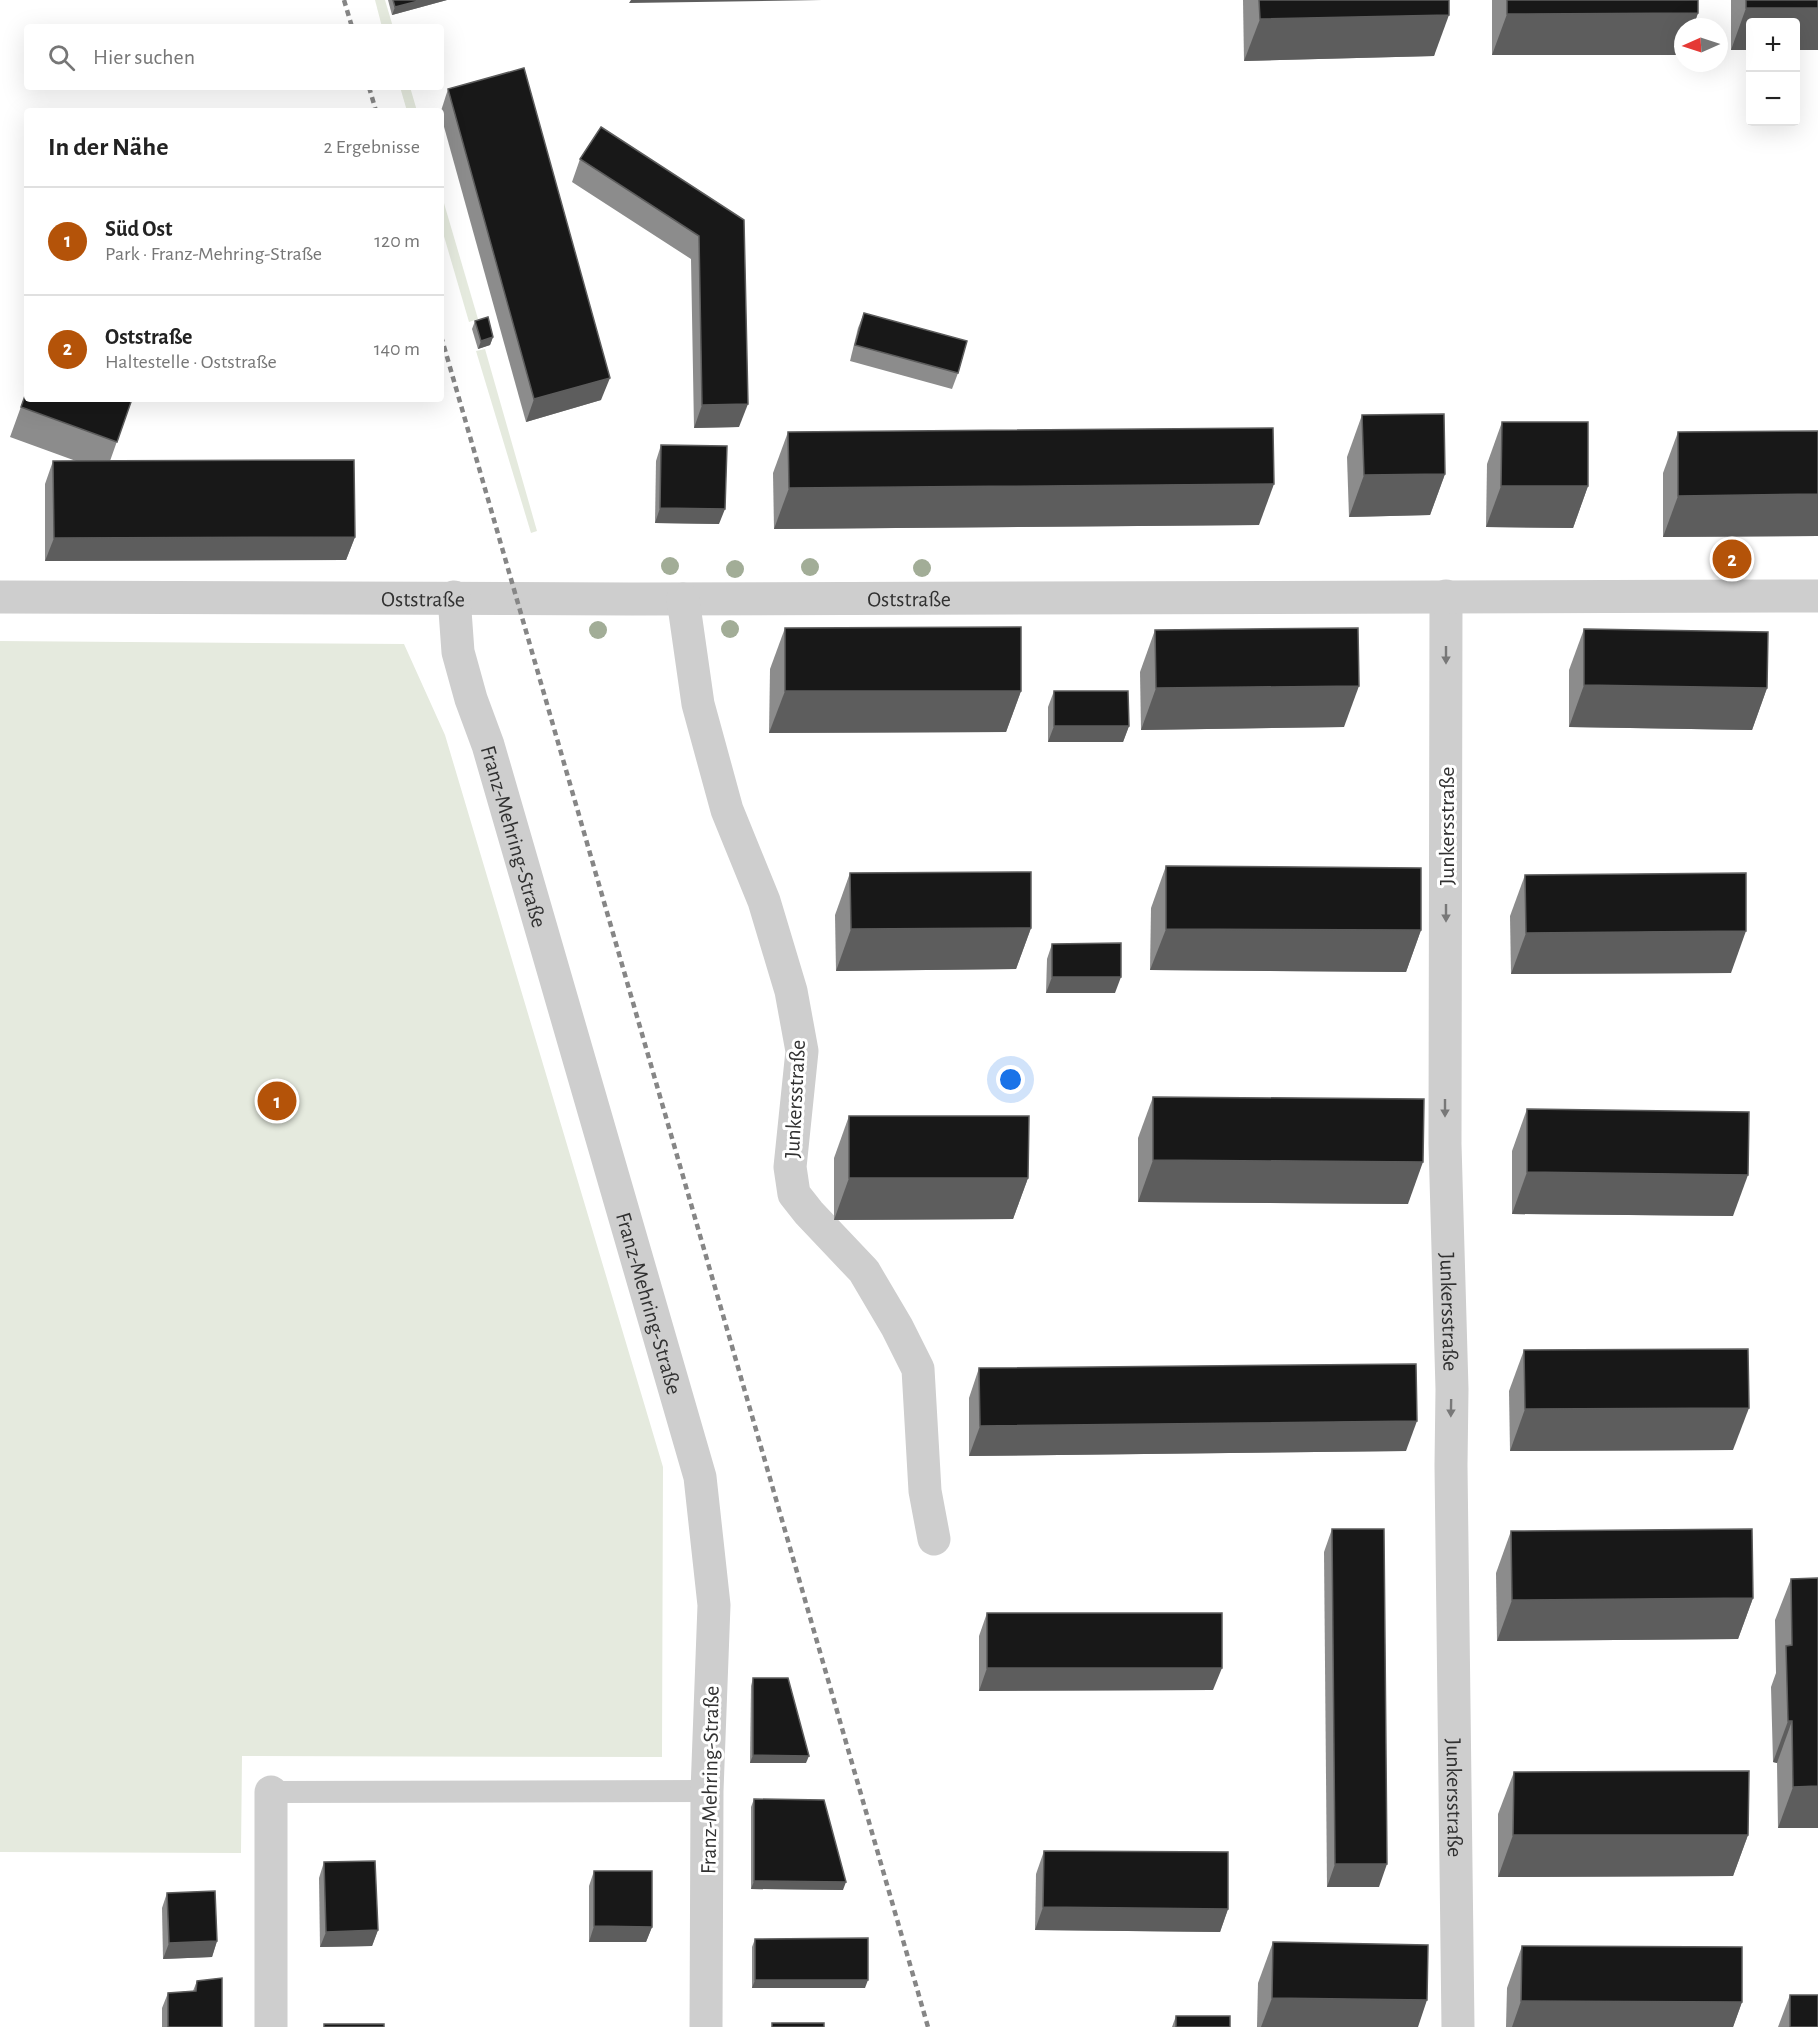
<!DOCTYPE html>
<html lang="de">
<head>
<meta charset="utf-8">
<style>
  body { margin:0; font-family:"Alegreya Sans",sans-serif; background:#f6f6f6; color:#222 }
  .controls { position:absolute; right:18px; top:18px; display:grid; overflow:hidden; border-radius:6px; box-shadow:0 6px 24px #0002 }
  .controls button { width:54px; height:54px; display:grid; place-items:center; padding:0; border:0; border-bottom:2px solid #e0e0e0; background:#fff; color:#222; font:30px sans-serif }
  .compass { position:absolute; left:1674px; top:18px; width:54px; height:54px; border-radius:50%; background:#fff; box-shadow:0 6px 24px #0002; rotate:267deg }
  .you { position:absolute; left:1011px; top:1080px; width:21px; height:21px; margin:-15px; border:4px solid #fff; border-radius:50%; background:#1a73e8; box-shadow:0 0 0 9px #1a73e833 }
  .badge { display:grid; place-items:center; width:39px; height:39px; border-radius:50%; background:#b45309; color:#fff; font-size:20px; font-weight:700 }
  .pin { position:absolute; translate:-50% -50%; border:3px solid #fff; box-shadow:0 2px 6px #0006 }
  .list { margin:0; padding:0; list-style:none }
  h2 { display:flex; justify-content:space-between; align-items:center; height:78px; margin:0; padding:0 24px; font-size:26px }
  h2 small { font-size:20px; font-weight:400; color:#767676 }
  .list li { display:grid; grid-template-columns:39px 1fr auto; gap:18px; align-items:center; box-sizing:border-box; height:108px; padding:0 24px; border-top:2px solid #e0e0e0 }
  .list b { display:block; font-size:22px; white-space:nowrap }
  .list p { margin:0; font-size:20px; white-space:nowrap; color:#767676 }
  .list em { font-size:20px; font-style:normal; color:#767676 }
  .icon { flex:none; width:33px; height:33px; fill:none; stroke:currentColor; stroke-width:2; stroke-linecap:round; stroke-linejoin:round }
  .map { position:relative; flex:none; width:1818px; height:2027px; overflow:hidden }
  .search { position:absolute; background:#fff; box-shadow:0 6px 24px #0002; left:24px; top:24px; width:420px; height:66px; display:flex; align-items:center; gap:15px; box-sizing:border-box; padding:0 21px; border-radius:6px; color:#767676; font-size:22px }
  .panel { position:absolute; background:#fff; box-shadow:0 6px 24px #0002; left:24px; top:108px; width:420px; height:294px; border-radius:6px }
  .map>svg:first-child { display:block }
  .green { fill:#e5eade }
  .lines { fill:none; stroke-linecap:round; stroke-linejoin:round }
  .service { stroke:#cecece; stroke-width:22 }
  .minor { stroke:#cecece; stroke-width:33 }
  .rail { stroke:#868686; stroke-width:4.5; stroke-dasharray:6 4.5; stroke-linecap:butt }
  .tree { fill:#a2ad97 }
  .wall { fill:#8c8c8c }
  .shaded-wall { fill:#5d5d5d }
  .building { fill:#181818; stroke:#5d5d5d; stroke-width:1.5 }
  .oneway { fill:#787878 }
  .labels { text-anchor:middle; stroke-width:6; stroke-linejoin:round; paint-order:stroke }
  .street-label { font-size:22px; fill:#313131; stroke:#fff }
</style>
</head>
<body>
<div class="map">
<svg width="1818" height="2027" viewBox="0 0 1818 2027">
  <rect width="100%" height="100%" fill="#fff"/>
  <g class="green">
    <polygon points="375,0 385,0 393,27 382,27"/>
    <polygon points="400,87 410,87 417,111 407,111"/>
    <polygon points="441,193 478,319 469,322 441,226"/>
    <polygon points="485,349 537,531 531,533 476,351"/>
    <polygon points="0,641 404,644 445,735 663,1467 662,1757 242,1756 241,1853 0,1852"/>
  </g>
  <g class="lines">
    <polyline class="service" points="271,1792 707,1791"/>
    <g class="minor">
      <path id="s1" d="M1446,596L1445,1144L1452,1389L1451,1465L1458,2027"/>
      <path id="s2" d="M0,597L632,599L1818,596"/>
      <path id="s3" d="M454,597L458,652L471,699L488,745L700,1477L714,1605L707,1791L706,2027"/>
      <polyline points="683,599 698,704 727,810 764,901 791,991 802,1051 790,1167 794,1194 809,1213 864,1271 897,1327 918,1369 925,1491 934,1539"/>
      <polyline points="271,2027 271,1792"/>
    </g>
    <g class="rail">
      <polyline points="344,0 352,27"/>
      <polyline points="369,87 376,111"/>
      <polyline points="441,336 928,2027"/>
    </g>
  </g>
  <g class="tree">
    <circle cx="670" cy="566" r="9"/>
    <circle cx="810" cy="567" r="9"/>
    <circle cx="922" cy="568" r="9"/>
    <circle cx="735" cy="569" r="9"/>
    <circle cx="730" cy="629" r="9"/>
    <circle cx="598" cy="630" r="9"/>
  </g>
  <g class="wall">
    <polygon points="388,0 447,0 392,15"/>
    <polygon points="1243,0 1449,0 1434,56 1244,61"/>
    <polygon points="1492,0 1698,0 1698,13 1693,27 1683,27 1683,55 1492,55"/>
    <polygon points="1731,0 1818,0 1818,50 1796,50 1796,22 1750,22 1750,50 1731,50"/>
    <polygon points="448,89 601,400 526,422 441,116 441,111"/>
    <polygon points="580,159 744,220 739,427 694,428 691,259 572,182"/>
    <polygon points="864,313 958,373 952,389 850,361 858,328"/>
    <polygon points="475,321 493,337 490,345 478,349 472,329"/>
    <polygon points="27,390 132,399 110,461 355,537 346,560 45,561 45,484 53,461 76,461 10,437"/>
    <polygon points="1362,415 1445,474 1430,515 1349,517 1347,457"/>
    <polygon points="1502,422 1588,486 1573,528 1486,527 1487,464"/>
    <polygon points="1818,431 1818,536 1663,537 1663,473 1678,432"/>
    <polygon points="788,432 1259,525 774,529 773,473"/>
    <polygon points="661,445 719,524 655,523 656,461"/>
    <polygon points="785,628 1021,691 1006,732 769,733 770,669"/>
    <polygon points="1584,629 1767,688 1752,730 1569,727 1569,670"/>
    <polygon points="1155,630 1344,727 1141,730 1140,672"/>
    <polygon points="1054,691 1129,726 1123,742 1048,742 1048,707"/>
    <polygon points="1166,866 1421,930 1406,972 1150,970 1151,908"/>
    <polygon points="850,873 1031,928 1016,969 836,971 835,915"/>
    <polygon points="1525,875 1731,973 1511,974 1510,916"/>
    <polygon points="1052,944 1115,993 1046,993 1047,959"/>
    <polygon points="1153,1097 1408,1204 1138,1202 1138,1138"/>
    <polygon points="1527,1109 1733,1216 1512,1214 1512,1151"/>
    <polygon points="849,1116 1028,1178 1013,1219 834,1220 834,1158"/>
    <polygon points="1524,1350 1733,1450 1510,1451 1509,1391"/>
    <polygon points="979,1368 1406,1451 969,1456 969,1398"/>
    <polygon points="1332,1529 1379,1887 1327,1887 1324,1552"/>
    <polygon points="1511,1531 1753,1598 1738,1639 1497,1641 1496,1573"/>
    <polygon points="1818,1578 1818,1828 1778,1828 1777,1763 1773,1762 1771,1687 1776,1673 1775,1620 1791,1579"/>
    <polygon points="987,1613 1213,1690 979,1691 979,1636"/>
    <polygon points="753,1678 806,1763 750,1763 751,1686"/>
    <polygon points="1514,1772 1748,1835 1733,1876 1498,1877 1498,1814"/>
    <polygon points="754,1799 843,1890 751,1889 751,1807"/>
    <polygon points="1044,1851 1228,1909 1220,1932 1035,1930 1036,1874"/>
    <polygon points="324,1862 378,1930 372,1946 320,1947 319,1878"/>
    <polygon points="594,1871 652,1927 646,1942 589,1942 589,1886"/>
    <polygon points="167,1893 217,1941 212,1957 163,1959 162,1908"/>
    <polygon points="755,1939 865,1988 752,1988 752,1947"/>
    <polygon points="1273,1942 1418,2027 1257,2027 1258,1983"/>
    <polygon points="1522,1946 1742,2002 1733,2027 1506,2027 1507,1988"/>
    <polygon points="197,1981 222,2027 162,2027 162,2008 168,1993 193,1991"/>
    <polygon points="1790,1995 1818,2027 1778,2027"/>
    <polygon points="1176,2016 1230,2027 1172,2027"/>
  </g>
  <g class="shaded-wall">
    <polygon points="422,0 447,0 392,15 395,7"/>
    <polygon points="631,0 822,0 629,3"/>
    <polygon points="1746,8 1818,8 1818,50 1796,50 1796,22 1750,22 1750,50 1731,50"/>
    <polygon points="1698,13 1693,27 1683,27 1683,55 1492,55 1507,14"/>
    <polygon points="1449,15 1434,56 1244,61 1260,19"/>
    <polygon points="493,337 490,345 478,349 481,341"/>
    <polygon points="610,378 601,400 526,422 534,399"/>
    <polygon points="748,404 739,427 694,428 702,405"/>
    <polygon points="1445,474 1430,515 1349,517 1364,475"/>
    <polygon points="1274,484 1259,525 774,529 789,488"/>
    <polygon points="1501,486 1588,486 1573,528 1486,527"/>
    <polygon points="1818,494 1818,536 1663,537 1678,496"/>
    <polygon points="660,508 725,509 719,524 655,523"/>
    <polygon points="355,537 346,560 45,561 54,538"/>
    <polygon points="1584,685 1767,688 1752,730 1569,727"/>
    <polygon points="1359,686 1344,727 1141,730 1156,688"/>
    <polygon points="785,691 1021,691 1006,732 769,733"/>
    <polygon points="1054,726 1129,726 1123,742 1048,742"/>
    <polygon points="1031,928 1016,969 836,971 851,929"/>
    <polygon points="1166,929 1421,930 1406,972 1150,970"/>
    <polygon points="1746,931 1731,973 1511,974 1526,933"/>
    <polygon points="1052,977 1121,977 1115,993 1046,993"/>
    <polygon points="1153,1160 1423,1162 1408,1204 1138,1202"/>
    <polygon points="1527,1172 1748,1175 1733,1216 1512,1214"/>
    <polygon points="849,1178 1028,1178 1013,1219 834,1220"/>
    <polygon points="1749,1408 1733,1450 1510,1451 1525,1409"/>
    <polygon points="1417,1421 1406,1451 969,1456 980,1426"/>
    <polygon points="1753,1598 1738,1639 1497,1641 1512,1600"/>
    <polygon points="987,1668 1222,1668 1213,1690 979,1691"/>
    <polygon points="1788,1721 1792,1721 1777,1763 1773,1762"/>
    <polygon points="753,1755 809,1756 806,1763 750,1763"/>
    <polygon points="1818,1786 1818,1828 1778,1828 1793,1787"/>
    <polygon points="1513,1835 1748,1835 1733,1876 1498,1877"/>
    <polygon points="1335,1864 1387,1864 1379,1887 1327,1887"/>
    <polygon points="754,1881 846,1882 843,1890 751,1889"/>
    <polygon points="1043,1907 1228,1909 1220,1932 1035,1930"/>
    <polygon points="594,1926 652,1927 646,1942 589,1942"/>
    <polygon points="378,1930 372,1946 320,1947 326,1932"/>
    <polygon points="217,1941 212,1957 163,1959 169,1943"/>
    <polygon points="755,1980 868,1980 865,1988 752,1988"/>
    <polygon points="1272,1998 1427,2000 1418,2027 1261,2027"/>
    <polygon points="1521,2001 1742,2002 1733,2027 1512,2027"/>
  </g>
  <g class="building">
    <polygon points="393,0 422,0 395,7"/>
    <polygon points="1259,0 1449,0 1449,15 1260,19"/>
    <polygon points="1507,0 1698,0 1698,13 1507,14"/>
    <rect x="1746" y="0" width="72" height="8"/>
    <polygon points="524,68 610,378 534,399 448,89"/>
    <polygon points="601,127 744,220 748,404 702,405 699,236 580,159"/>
    <polygon points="864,313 967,341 958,373 855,345"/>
    <polygon points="488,317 493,337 481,341 475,321"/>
    <polygon points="27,390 27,399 132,399 117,442 21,407"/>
    <polygon points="1444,414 1445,474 1364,475 1362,415"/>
    <polygon points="1502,422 1588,422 1588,486 1501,486"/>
    <polygon points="1273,428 1274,484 789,488 788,432"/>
    <polygon points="1818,431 1818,494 1678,496 1678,432"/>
    <polygon points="661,445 727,446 725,509 660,508"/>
    <polygon points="354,460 355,537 54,538 53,461"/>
    <polygon points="1021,627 1021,691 785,691 785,628"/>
    <polygon points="1358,628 1359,686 1156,688 1155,630"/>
    <polygon points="1584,629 1768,632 1767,688 1584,685"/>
    <polygon points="1054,691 1128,691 1129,726 1054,726"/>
    <polygon points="1166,866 1421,868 1421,930 1166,929"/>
    <polygon points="1031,872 1031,928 851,929 850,873"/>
    <polygon points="1746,873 1746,931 1526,933 1525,875"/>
    <polygon points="1121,943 1121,977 1052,977 1052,944"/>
    <polygon points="1153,1097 1424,1099 1423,1162 1153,1160"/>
    <polygon points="1527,1109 1749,1112 1748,1175 1527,1172"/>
    <polygon points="849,1116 1029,1116 1028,1178 849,1178"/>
    <polygon points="1748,1349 1749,1408 1525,1409 1524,1350"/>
    <polygon points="1416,1364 1417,1421 980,1426 979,1368"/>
    <polygon points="1332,1529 1384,1529 1387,1864 1335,1864"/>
    <polygon points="1752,1529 1753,1598 1512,1600 1511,1531"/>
    <polygon points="1818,1578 1818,1786 1793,1787 1792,1721 1788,1721 1786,1646 1792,1645 1791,1579"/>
    <rect x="987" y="1613" width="235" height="55"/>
    <polygon points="753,1678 788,1678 809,1756 753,1755"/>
    <polygon points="1749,1771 1748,1835 1513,1835 1514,1772"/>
    <polygon points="754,1799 824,1800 846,1882 754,1881"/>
    <polygon points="1044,1851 1228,1852 1228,1909 1043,1907"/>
    <polygon points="375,1861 378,1930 326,1932 324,1862"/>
    <polygon points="594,1871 652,1871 652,1927 594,1926"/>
    <polygon points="215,1891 217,1941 169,1943 167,1893"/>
    <polygon points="868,1938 868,1980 755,1980 755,1939"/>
    <polygon points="1273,1942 1428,1945 1427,2000 1272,1998"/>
    <polygon points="1522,1946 1742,1947 1742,2002 1521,2001"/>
    <polygon points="222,1978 222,2027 168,2027 168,1993 196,1991 197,1981"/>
    <rect x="1790" y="1995" width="28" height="32"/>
    <rect x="1176" y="2016" width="54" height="11"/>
    <rect x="772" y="2023" width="52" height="4"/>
    <rect x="324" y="2024" width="60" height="3"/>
  </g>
  <defs><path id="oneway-solid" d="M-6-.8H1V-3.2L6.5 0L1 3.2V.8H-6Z" transform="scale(1.5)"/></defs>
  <g class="oneway">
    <use href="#oneway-solid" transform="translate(1446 655) rotate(90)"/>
    <use href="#oneway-solid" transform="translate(1446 913) rotate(90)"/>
    <use href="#oneway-solid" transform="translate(1445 1108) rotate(90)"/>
    <use href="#oneway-solid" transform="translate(1451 1408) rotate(91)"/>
  </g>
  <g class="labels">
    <g class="street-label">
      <text dy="8" stroke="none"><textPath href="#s2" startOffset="423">Oststraße</textPath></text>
      <text dy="8" stroke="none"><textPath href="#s2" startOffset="909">Oststraße</textPath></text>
      <text transform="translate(1446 826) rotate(-90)" y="8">Junkersstraße</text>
      <text dy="8" stroke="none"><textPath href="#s3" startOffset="248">Franz-Mehring-Straße</textPath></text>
      <text transform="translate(794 1099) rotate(-87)" y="8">Junkersstraße</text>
      <text dy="8" stroke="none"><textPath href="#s3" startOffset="734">Franz-Mehring-Straße</textPath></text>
      <text dy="8" stroke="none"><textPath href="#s1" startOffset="716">Junkersstraße</textPath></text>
      <text transform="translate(709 1780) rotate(-89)" y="8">Franz-Mehring-Straße</text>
      <text dy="8" stroke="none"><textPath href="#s1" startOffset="1202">Junkersstraße</textPath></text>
    </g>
  </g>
</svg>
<div class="controls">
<button>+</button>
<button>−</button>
</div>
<svg class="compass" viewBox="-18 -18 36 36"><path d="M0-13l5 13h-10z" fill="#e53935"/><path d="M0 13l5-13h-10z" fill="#767676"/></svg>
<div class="you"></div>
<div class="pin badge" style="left:277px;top:1101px">1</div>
<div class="pin badge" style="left:1732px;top:559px">2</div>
<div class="search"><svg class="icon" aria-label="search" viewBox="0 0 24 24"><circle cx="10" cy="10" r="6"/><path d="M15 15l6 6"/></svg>Hier suchen</div>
<section class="panel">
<h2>In der Nähe<small>2 Ergebnisse</small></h2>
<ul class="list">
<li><span class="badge">1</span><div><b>Süd Ost</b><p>Park · Franz-Mehring-Straße</p></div><em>120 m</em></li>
<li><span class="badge">2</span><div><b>Oststraße</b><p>Haltestelle · Oststraße</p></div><em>140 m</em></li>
</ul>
</section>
</div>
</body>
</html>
